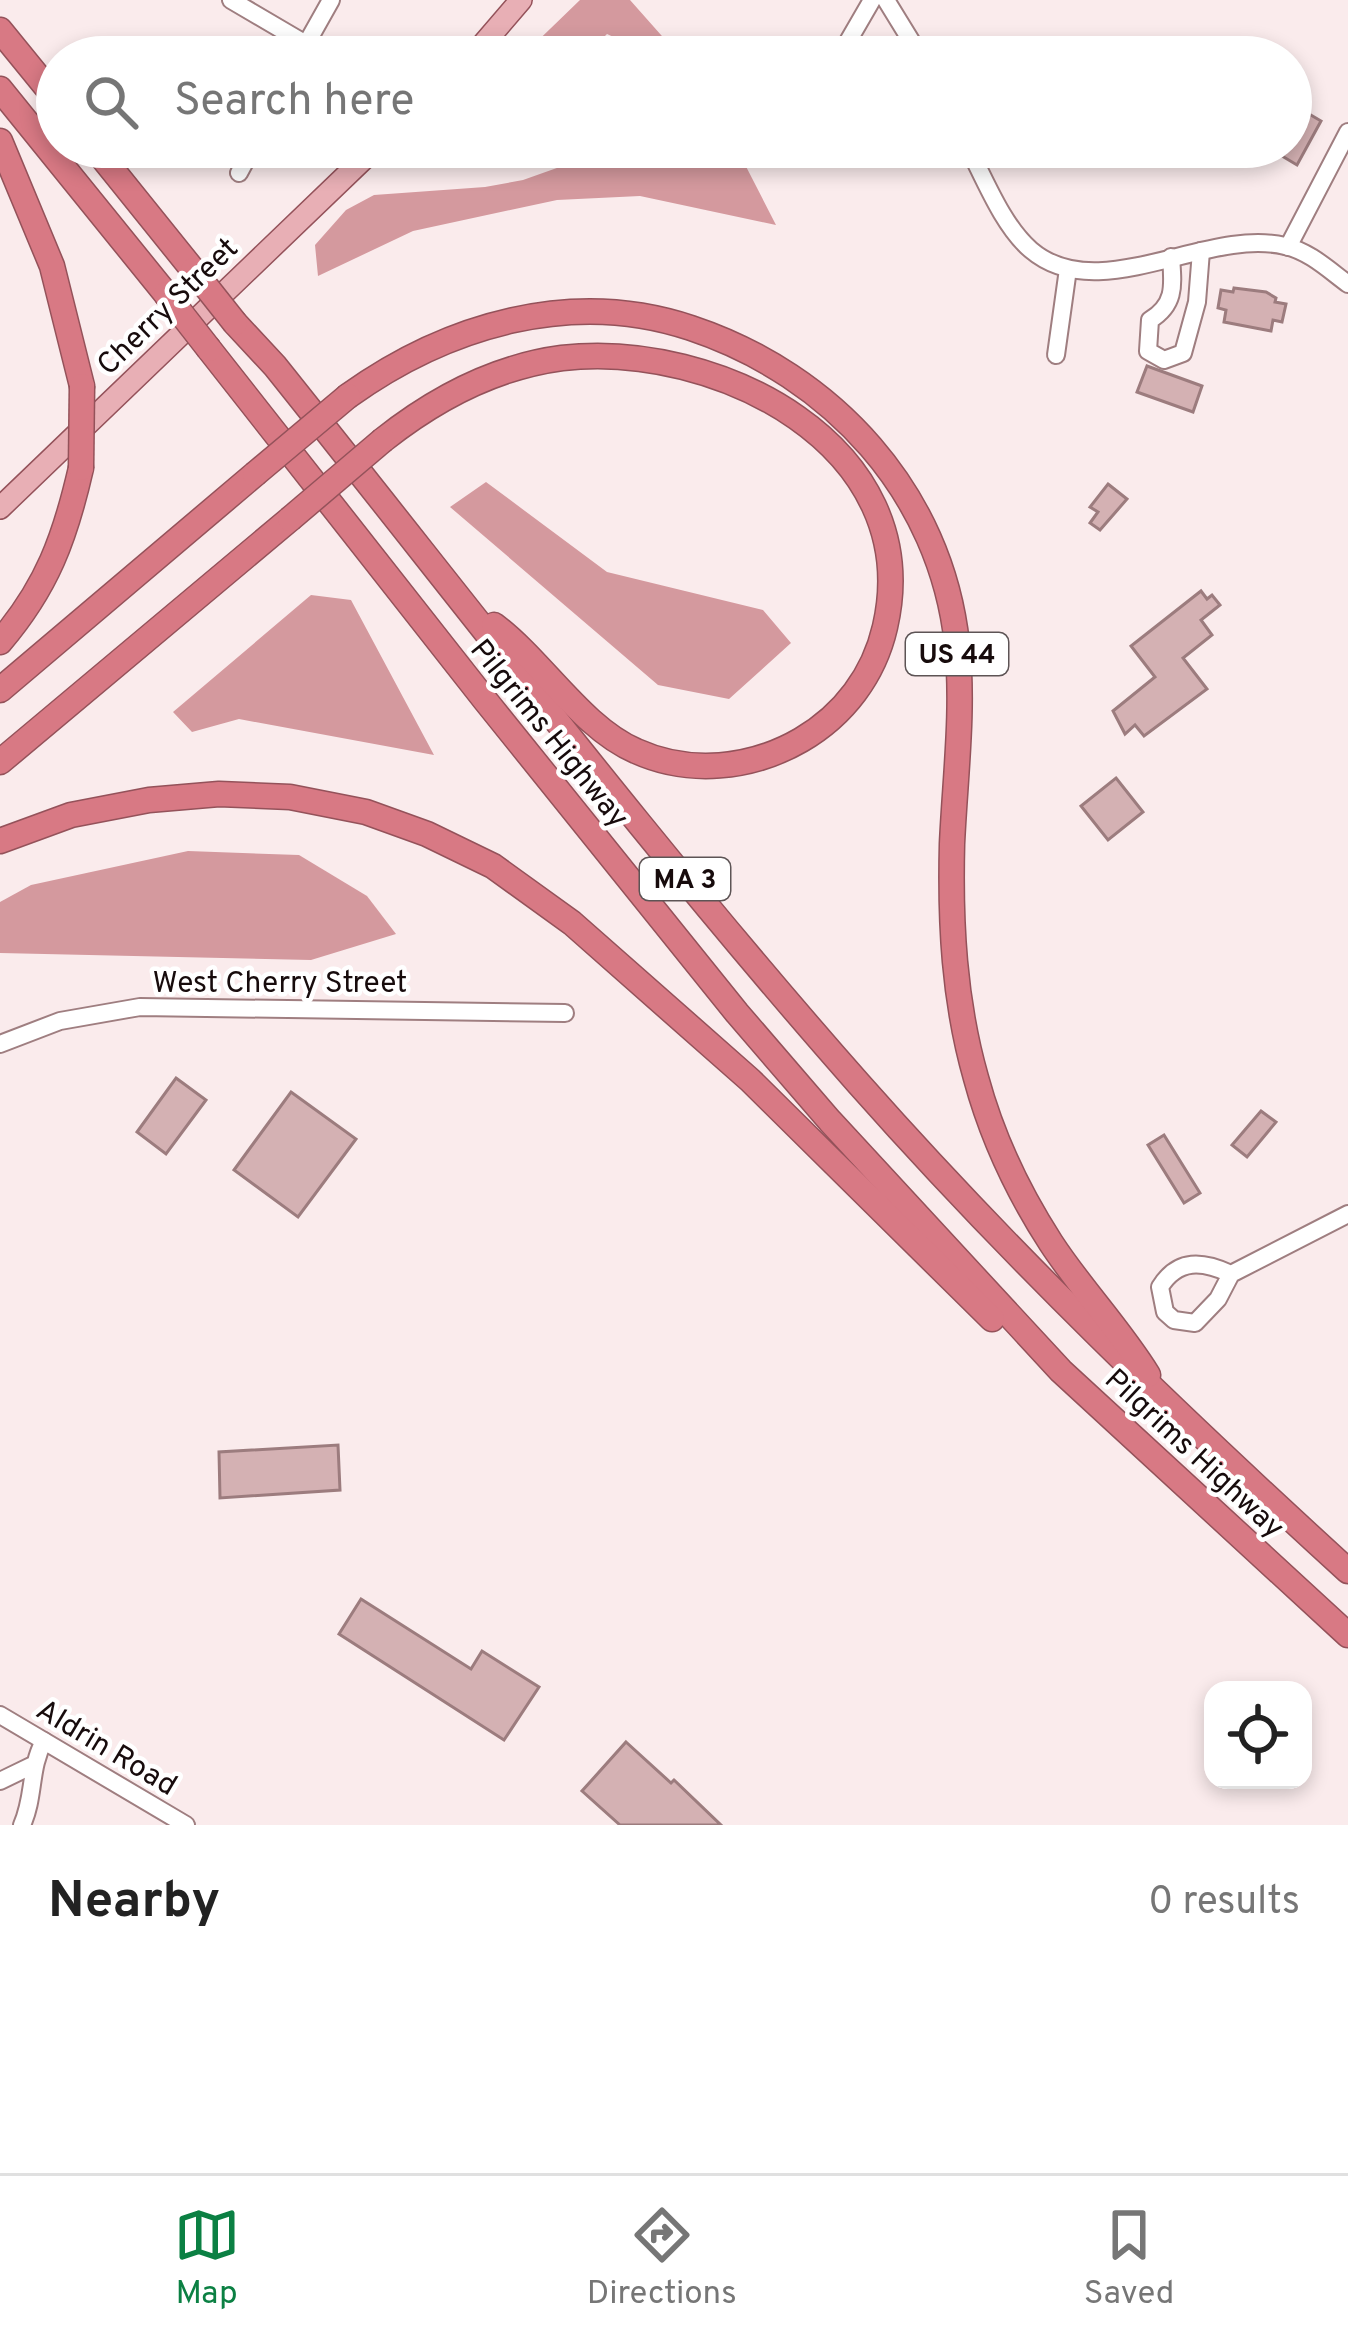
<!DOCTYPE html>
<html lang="en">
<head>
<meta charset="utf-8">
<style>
  body { margin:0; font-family:Overpass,sans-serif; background:#f6f6f6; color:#222 }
  .controls { position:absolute; right:36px; bottom:36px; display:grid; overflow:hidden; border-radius:24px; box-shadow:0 6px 18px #0003 }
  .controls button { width:108px; height:108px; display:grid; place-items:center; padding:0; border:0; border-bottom:3px solid #e0e0e0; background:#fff; color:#222; font:60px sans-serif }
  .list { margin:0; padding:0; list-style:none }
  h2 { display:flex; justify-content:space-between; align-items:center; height:156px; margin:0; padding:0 48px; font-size:51px }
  h2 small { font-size:39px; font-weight:400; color:#767676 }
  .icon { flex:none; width:66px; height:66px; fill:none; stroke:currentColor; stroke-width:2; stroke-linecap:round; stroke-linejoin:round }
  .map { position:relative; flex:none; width:1348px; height:1825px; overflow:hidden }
  .search { position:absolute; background:#fff; box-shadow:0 6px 18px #0003; left:36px; right:36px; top:36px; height:132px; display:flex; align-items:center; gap:30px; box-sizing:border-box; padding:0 42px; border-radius:66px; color:#767676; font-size:45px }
  .sheet { height:348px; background:#fff }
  nav { display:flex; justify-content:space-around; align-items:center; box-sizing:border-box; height:168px; border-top:3px solid #e0e0e0; background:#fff; font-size:33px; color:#767676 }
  nav a { display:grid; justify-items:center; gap:6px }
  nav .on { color:#0b8043 }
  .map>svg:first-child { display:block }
  .water { fill:#d4999e }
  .building { fill:#d4b1b3; stroke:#9c7c7e; stroke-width:3 }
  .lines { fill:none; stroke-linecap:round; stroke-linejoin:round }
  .minor-casing { stroke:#9f7e80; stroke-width:20 }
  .major-casing { stroke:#94525a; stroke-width:24 }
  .highway-casing { stroke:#94525a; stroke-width:27 }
  .minor { stroke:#fff; stroke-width:16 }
  .major { stroke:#e8afb5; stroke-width:21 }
  .highway { stroke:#d87984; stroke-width:24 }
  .highway-bridge-casing { stroke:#94525a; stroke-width:27; stroke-linecap:butt }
  .highway-bridge { stroke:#d87984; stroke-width:24 }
  .labels { text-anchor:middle; stroke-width:9; stroke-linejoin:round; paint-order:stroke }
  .shield { fill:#fff; stroke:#5d5455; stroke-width:3 }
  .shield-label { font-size:27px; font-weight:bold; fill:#170b0c }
  .street-label { font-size:30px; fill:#170b0c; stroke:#fff }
</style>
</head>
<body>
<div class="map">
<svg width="1348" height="1825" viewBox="0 0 1348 1825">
  <rect width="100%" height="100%" fill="#faebec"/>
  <g class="water">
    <polygon points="580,0 630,0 669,44 674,57 637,57 633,46 607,34 603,38 614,57 599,57 590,39 562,57 521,57"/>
    <polygon points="616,147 736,147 776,225 640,196 557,200 413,231 318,276 315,245 346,210 374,195 485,187 523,180"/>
    <polygon points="486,482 607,572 763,610 791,643 729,699 658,685 450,507"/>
    <polygon points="311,595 351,600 434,755 239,719 192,732 173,712"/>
    <polygon points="188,851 299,855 367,896 396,934 311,960 0,953 0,902 31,885"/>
  </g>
  <g class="building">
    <polygon points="1304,111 1321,121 1297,165 1282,156 1291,147 1291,135"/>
    <polygon points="1234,288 1266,292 1276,298 1275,302 1286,304 1282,322 1273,320 1271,331 1224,322 1226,310 1218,308 1221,290 1233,292"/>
    <polygon points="1147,366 1202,386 1193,412 1137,392"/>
    <polygon points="1108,484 1127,499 1100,530 1090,523 1098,512 1090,507"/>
    <polygon points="1201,591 1207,599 1212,595 1220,605 1201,620 1212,635 1183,658 1207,689 1144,736 1135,725 1125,734 1113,711 1155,677 1131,646"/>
    <polygon points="1116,778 1143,812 1108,840 1081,806"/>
    <polygon points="176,1078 206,1100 166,1154 137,1132"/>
    <polygon points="291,1092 356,1139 298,1217 234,1170"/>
    <polygon points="1261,1111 1276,1122 1247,1157 1232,1145"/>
    <polygon points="1164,1135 1200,1193 1184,1203 1148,1145"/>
    <polygon points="338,1445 340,1490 220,1498 219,1452"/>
    <polygon points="361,1599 471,1669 482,1651 539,1687 504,1740 339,1634"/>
    <polygon points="626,1742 671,1783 674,1780 721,1825 620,1825 582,1791"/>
  </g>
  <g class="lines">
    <defs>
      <g id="minor">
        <polyline points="231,0 328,57"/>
        <polyline points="886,0 921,57"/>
        <polyline points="299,57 331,0"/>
        <polyline points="839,57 872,0"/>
        <path d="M968,147C985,180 1003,226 1031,250C1099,308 1206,227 1285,246C1309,251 1329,270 1348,284"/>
        <polyline points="239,173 253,147"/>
        <polyline points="1288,247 1348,132"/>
        <path d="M1171,257C1173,285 1176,304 1150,320L1148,351L1164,360L1183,353L1197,302L1201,251"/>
        <polyline points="1056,355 1068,269"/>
        <polyline points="0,1044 60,1021 140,1007 565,1013"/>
        <path d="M1231,1274C1203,1261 1178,1258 1160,1287L1165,1312L1174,1320L1195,1323L1218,1299L1231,1274L1348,1214"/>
        <polyline points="0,1715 186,1825"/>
        <polyline points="0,1781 31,1766"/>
        <path d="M22,1825C35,1796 29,1769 44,1741"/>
      </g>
      <g id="major">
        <polyline points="472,57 521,0"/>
        <polyline points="0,508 376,147"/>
      </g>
      <g id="highway">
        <polyline points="0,30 57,100"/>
        <polyline points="0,89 166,294"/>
        <polyline points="0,141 52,266 82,386"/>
        <polyline points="94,147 193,270"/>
        <path d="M235,323L275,366C468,607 655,853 859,1084C1012,1257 1177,1415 1348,1571"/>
        <polyline points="209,349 485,700 737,1013 830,1121 1061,1371 1348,1635"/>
        <path d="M348,396C447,325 572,288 691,328C832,375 941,493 957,644C964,710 955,778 952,844C950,923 954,1001 976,1078C992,1137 1018,1192 1051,1243C1081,1289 1119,1328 1148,1375"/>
        <path d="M383,440C436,398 494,367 562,358C715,340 927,445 885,627C874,675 844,715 801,740C751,769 689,775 636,751C582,728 542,661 494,625"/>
        <path d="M0,642C47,587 65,538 81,468"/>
        <polyline points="0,690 255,474"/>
        <polyline points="0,762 290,519"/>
        <polyline points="0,841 71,815 149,800 219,794 290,797 366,812 427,834 493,866 572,923 750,1080 992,1319"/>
      </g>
    </defs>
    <use href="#minor" class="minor-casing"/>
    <use href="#major" class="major-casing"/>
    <use href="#highway" class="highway-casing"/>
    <use href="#minor" class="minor"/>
    <use href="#major" class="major"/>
    <use href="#highway" class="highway"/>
    <defs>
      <g id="highway-bridge">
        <polyline points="193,270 235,323"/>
        <polyline points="166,294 209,349"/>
        <polyline points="81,468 82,386"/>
        <polyline points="255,474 348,396"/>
        <polyline points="290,519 383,440"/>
      </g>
    </defs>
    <use href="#highway-bridge" class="highway-bridge-casing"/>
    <use href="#highway-bridge" class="highway-bridge"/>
  </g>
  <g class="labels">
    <g class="shield">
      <rect x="906" y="633" width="102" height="42" rx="9"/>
      <rect x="640" y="858" width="90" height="42" rx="9"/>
    </g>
    <g class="shield-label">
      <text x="957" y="663">US 44</text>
      <text x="685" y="888">MA 3</text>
    </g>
    <g class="street-label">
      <text transform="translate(167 306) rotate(-44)" y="10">Cherry Street</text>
      <text transform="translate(550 733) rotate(51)" y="10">Pilgrims Highway</text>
      <text x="280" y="992">West Cherry Street</text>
      <text transform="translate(1195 1453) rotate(43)" y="10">Pilgrims Highway</text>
      <text transform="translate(107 1747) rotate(31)" y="10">Aldrin Road</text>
    </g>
  </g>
</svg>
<div class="controls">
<button><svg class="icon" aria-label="locate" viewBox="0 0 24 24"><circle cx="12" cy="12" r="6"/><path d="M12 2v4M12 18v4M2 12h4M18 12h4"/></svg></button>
</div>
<div class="search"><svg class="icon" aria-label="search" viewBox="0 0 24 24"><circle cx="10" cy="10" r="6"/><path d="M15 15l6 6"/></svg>Search here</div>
</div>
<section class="sheet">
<h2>Nearby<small>0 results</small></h2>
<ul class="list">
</ul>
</section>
<nav>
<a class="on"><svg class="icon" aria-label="map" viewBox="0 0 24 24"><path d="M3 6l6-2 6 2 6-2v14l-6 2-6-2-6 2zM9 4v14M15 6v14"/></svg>Map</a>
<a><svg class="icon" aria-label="directions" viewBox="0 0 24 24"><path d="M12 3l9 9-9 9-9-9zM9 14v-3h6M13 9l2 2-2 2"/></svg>Directions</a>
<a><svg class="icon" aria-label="saved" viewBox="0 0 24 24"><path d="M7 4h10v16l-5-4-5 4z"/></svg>Saved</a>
</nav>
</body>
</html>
